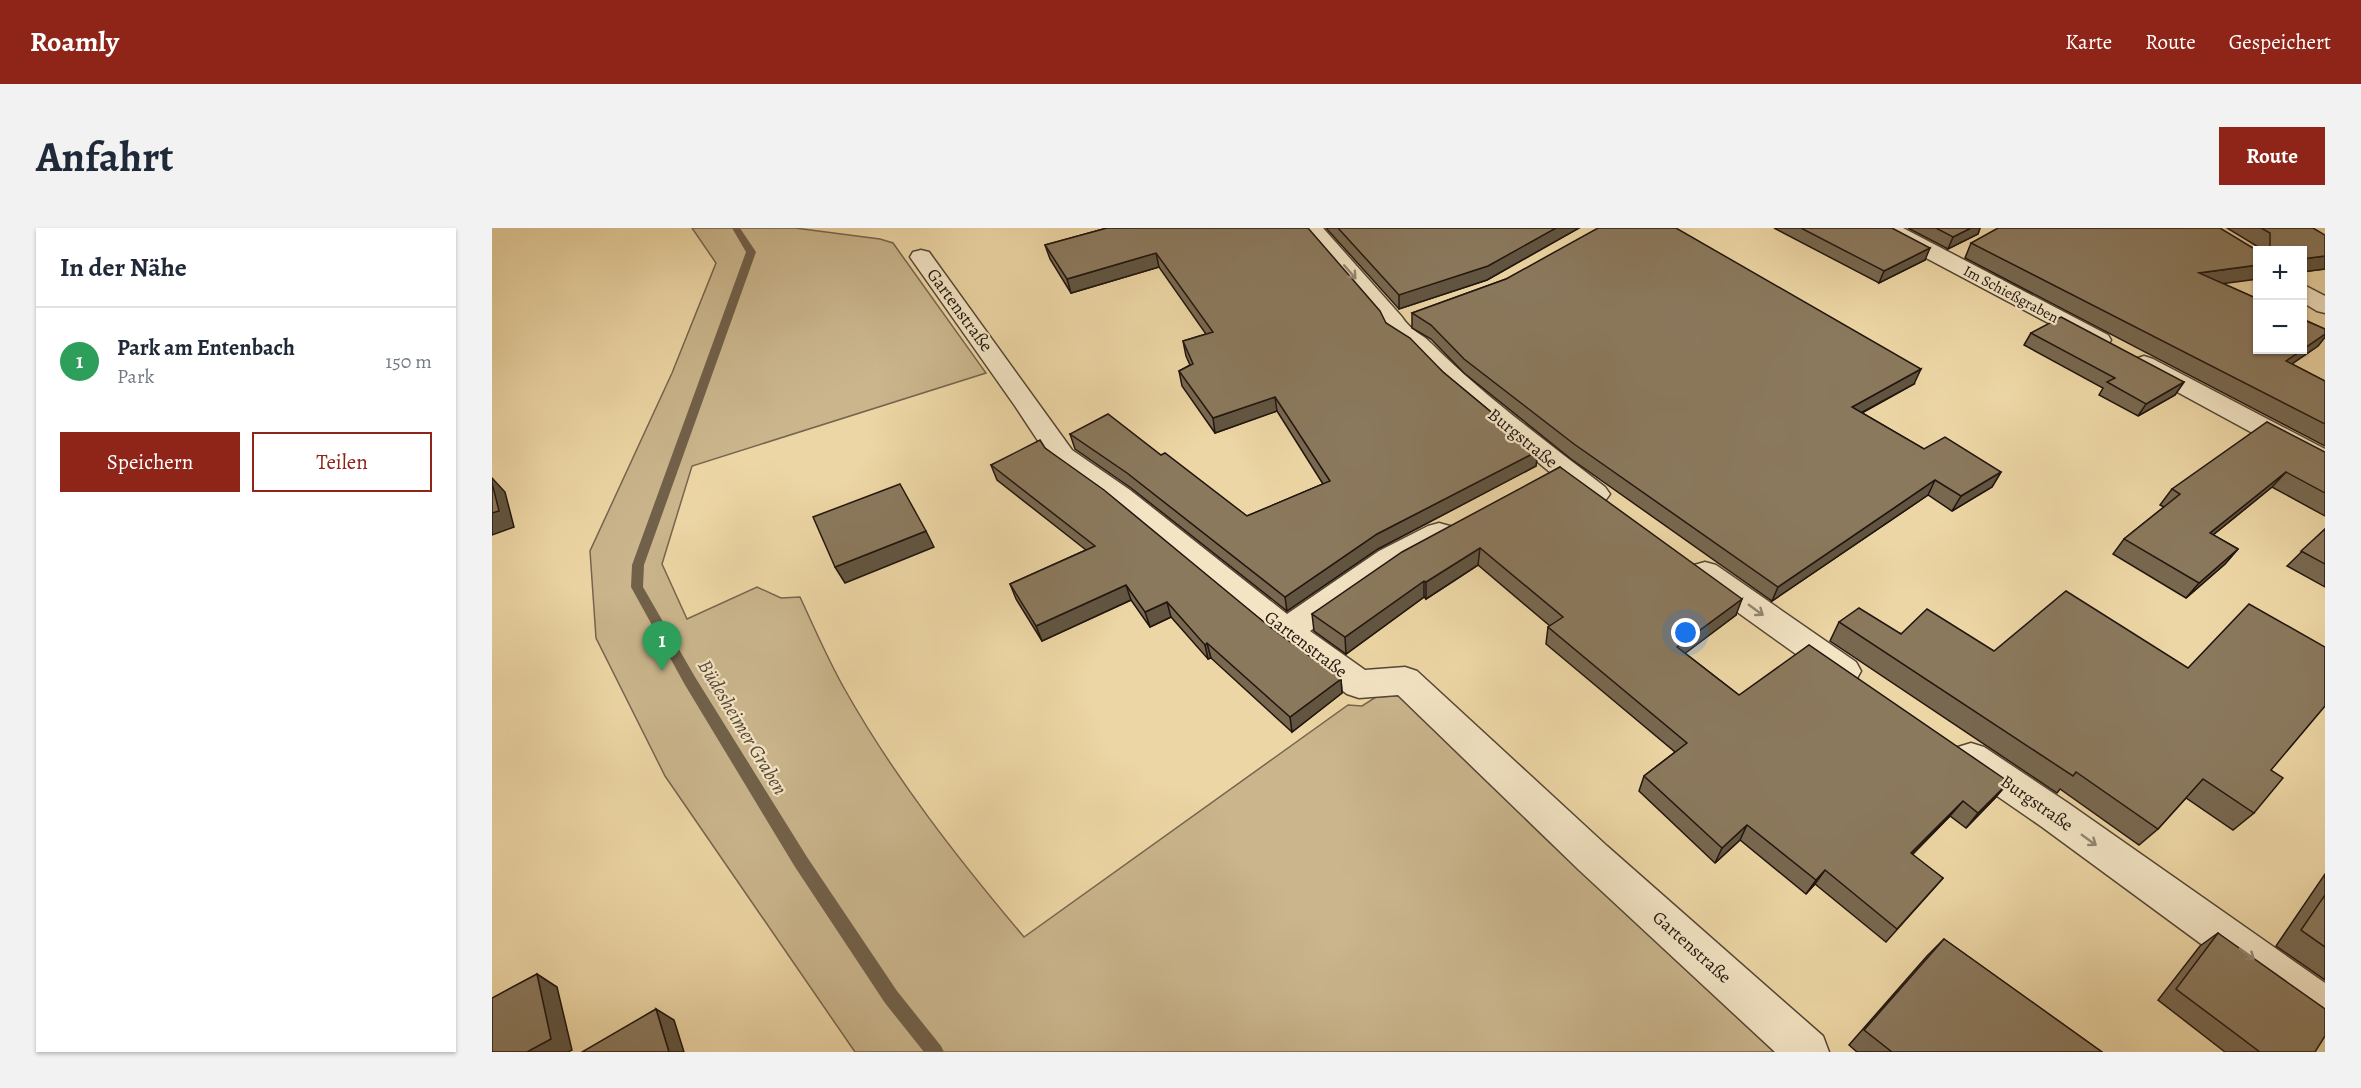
<!DOCTYPE html>
<html lang="de">
<head>
<meta charset="utf-8">
<style>
  body { margin:0; font-family:Alegreya,serif; background:#f2f2f3; color:#1f2937 }
  .controls { position:absolute; right:18px; top:18px; display:grid; overflow:hidden; border-radius:0px; box-shadow:0 2px 4px #0004 }
  .controls button { width:54px; height:54px; display:grid; place-items:center; padding:0; border:0; border-bottom:2px solid #e0e1e3; background:#fff; color:#1f2937; font:30px sans-serif }
  .you { position:absolute; left:1194px; top:405px; width:21px; height:21px; margin:-15px; border:4px solid #fff; border-radius:50%; background:#1a73e8; box-shadow:0 0 0 9px #1a73e833 }
  .badge { display:grid; place-items:center; width:39px; height:39px; border-radius:50%; background:#8f2418; color:#fff; font-size:20px; font-weight:700 }
  .pin { position:absolute; translate:-50% -50px; filter:drop-shadow(0 2px 3px #0008) }
  .pin::after { content:''; position:absolute; top:32px; width:21px; height:18px; background:inherit; clip-path:polygon(0 0,100% 0,50% 100%) }
  .list { margin:0; padding:0; list-style:none }
  h2 { display:flex; justify-content:space-between; align-items:center; height:78px; margin:0; padding:0 24px; font-size:26px }
  h2 small { font-size:20px; font-weight:400; color:#747a83 }
  .list li { display:grid; grid-template-columns:39px 1fr auto; gap:18px; align-items:center; box-sizing:border-box; height:108px; padding:0 24px; border-top:2px solid #e0e1e3 }
  .list b { display:block; font-size:22px; white-space:nowrap }
  .list p { margin:0; font-size:20px; white-space:nowrap; color:#747a83 }
  .list em { font-size:20px; font-style:normal; color:#747a83 }
  .actions { display:flex; gap:12px; padding:18px 24px }
  .actions a { flex:1; padding:14px 0; border:2px solid #8f2418; border-radius:0px; text-align:center; font-size:21px; color:#8f2418 }
  .actions .main { background:#8f2418; color:#fff }
  .map { position:relative; flex:none; width:1833px; height:824px; overflow:hidden; border-radius:0px }
  header { display:flex; align-items:center; gap:36px; box-sizing:border-box; height:84px; padding:0 30px; background:#8f2418; color:#fff }
  header strong { font-size:28px }
  nav { display:flex; gap:33px; margin-inline-start:auto; font-size:21px }
  .intro { display:flex; align-items:center; justify-content:space-between; box-sizing:border-box; height:144px; padding:0 36px }
  h1 { margin:0; font-size:42px }
  .button { padding:15px 27px; border-radius:0px; background:#8f2418; color:#fff; font-size:21px; font-weight:700 }
  main { display:flex; gap:36px; padding:0 36px }
  aside { flex:1; background:#fff; border-radius:0px; box-shadow:0 2px 4px #0004 }
  .map>svg:first-child { display:block }
  .green { fill:#cab58c; stroke:#76654e; stroke-width:1.5 }
  .lines { fill:none; stroke-linecap:round; stroke-linejoin:round }
  .stream { fill:#72614a; fill-rule:evenodd }
  .minor-casing { stroke:#544534; stroke-width:3 }
  .minor { fill:#f3e4c4; fill-rule:evenodd }
  .wall { fill:#786850; stroke:#21150f; stroke-width:1.5 }
  .shaded-wall { fill:#615541; stroke:#21150f; stroke-width:1.5 }
  .building { fill:#8b795d; stroke:#21150f; stroke-width:1.5 }
  .oneway { stroke:#948773 }
  .labels { text-anchor:middle; stroke-width:4.5; stroke-linejoin:round; paint-order:stroke }
  .far-street-label { font-size:15px; fill:#21150f; stroke:#f3e4c4 }
  .street-label { font-size:18px; fill:#21150f; stroke:#f3e4c4 }
  .water-label { font-size:20px; font-style:italic; fill:#574837; stroke:#f3e4c4 }
</style>
</head>
<body>
<header>
<strong>Roamly</strong>
<nav><a>Karte</a><a>Route</a><a>Gespeichert</a></nav>
</header>
<div class="intro"><h1>Anfahrt</h1><a class="button">Route</a></div>
<main>
<aside>
<h2>In der Nähe<small></small></h2>
<ul class="list">
<li><span class="badge" style="background:#2e9e5b">1</span><div><b>Park am Entenbach</b><p>Park</p></div><em>150 m</em></li>
</ul>
<div class="actions"><a class="main">Speichern</a><a>Teilen</a></div>
</aside>
<div class="map">
<svg width="1833" height="824" viewBox="0 0 1833 824">
  <rect width="100%" height="100%" fill="#edd6a5"/>
  <filter id="stains"><feTurbulence type="fractalNoise" baseFrequency=".00333" numOctaves="4"/><feColorMatrix values="0 0 0 0 .2 0 0 0 0 .09 0 0 0 0 .02 0 0 0 .5 -.17"/></filter>
  <radialGradient id="worn" r=".72"><stop offset=".6" stop-color="#630" stop-opacity="0"/><stop offset="1" stop-color="#630" stop-opacity=".3"/></radialGradient>
  <path class="green" d="M200,0H303L388,11L401,15L494,145L200,238L170,336L195,391L265,359L289,370L308,369C322,399 335,430 352,460C402,549 466,631 532,709L856,477L870,478L884,469L917,467L1289,824H363L173,548L104,410L98,323L180,145L224,35Z"/>
  <g class="lines">
    <polygon class="stream" points="240,0 248,0 264,24 152,337 151,359 203,449 315,629 405,763 449,818 452,824 432,824 393,775 303,639 193,457 139,359 140,337 254,24"/>
    <defs>
      <g id="minor">
        <path d="M808,0H831L910,89C920,104 928,104 940,116C993,169 1054,213 1113,259L1118,266L1113,273L1103,276L1093,273L952,157L919,123L896,108L890,96Z"/>
        <polygon points="1384,0 1411,0 1616,107 1619,112 1616,117 1607,119 1598,117 1387,5"/>
        <polygon points="429,22 437,24 580,222 638,262 795,386 887,323 936,298 947,295 958,298 962,305 958,312 909,339 818,403 873,442 913,439 925,443 1115,618 1331,808 1337,824 1283,824 1087,642 906,467 867,470 855,466 782,412 618,276 560,234 523,178 418,29 421,24"/>
        <polygon points="1810,56 1833,68 1833,85 1825,83 1810,74"/>
        <polygon points="1652,128 1661,131 1833,221 1833,242 1823,239 1643,141 1639,136 1643,131"/>
        <polygon points="1213,334 1224,337 1364,434 1369,443 1364,452 1352,456 1340,452 1202,353 1197,345 1202,337"/>
        <polygon points="1479,515 1492,519 1576,575 1833,755 1833,803 1818,796 1550,599 1466,541 1461,530 1466,519"/>
      </g>
    </defs>
    <use href="#minor" class="minor-casing"/>
    <use href="#minor" class="minor"/>
  </g>
  <g class="wall">
    <polygon points="615,0 894,95 951,144 1046,223 1044,238 886,321 795,383 639,260 583,221 578,206 669,227 755,288 831,256 785,183 723,205 690,158 687,143 698,137 694,128 691,113 714,106 667,39 579,65 558,31 553,17"/>
    <polygon points="834,0 1087,0 995,52 907,81"/>
    <polygon points="1282,0 1400,0 1433,32 1387,55"/>
    <polygon points="1416,0 1488,0 1486,6 1456,21"/>
    <polygon points="1735,0 1821,0 1833,41 1810,44 1810,22 1768,22 1768,20"/>
    <polygon points="1479,15 1730,55 1833,101 1833,109 1826,118 1800,136 1833,153 1833,218 1473,30"/>
    <polygon points="1014,51 1422,156 1370,185 1432,221 1509,244 1500,259 1460,283 1436,267 1280,373 1079,231 972,145 939,111 920,100 920,85"/>
    <polygon points="1539,105 1692,154 1683,167 1646,188 1607,167 1611,160 1532,117"/>
    <polygon points="553,220 778,399 849,451 850,465 800,504 719,430 716,431 679,389 658,399 639,372 550,413 524,371 518,356 594,322 505,252 499,237"/>
    <polygon points="1833,224 1833,288 1780,259 1721,307 1746,321 1733,336 1694,370 1621,326 1632,311 1672,279 1668,277 1680,261"/>
    <polygon points="1068,239 1244,387 1193,425 1247,467 1504,569 1474,600 1458,588 1420,627 1451,650 1394,714 1323,656 1314,666 1248,612 1223,635 1147,563 1152,548 1183,524 1054,416 1056,399 1058,398 986,337 934,371 932,369 854,426 822,403 820,386"/>
    <polygon points="1833,301 1833,359 1795,338"/>
    <polygon points="1347,394 1502,423 1779,542 1762,585 1741,602 1694,570 1666,601 1647,617 1568,561 1565,565 1338,413"/>
    <polygon points="1833,646 1833,752 1784,718"/>
    <polygon points="1726,705 1823,824 1733,824 1666,772 1708,718"/>
    <polygon points="1452,711 1610,824 1365,824 1357,817 1435,728"/>
  </g>
  <g class="shaded-wall">
    <polygon points="1064,0 1087,0 995,52 907,81 907,67"/>
    <polygon points="1479,0 1488,0 1486,6 1456,21 1461,9"/>
    <polygon points="1438,20 1433,32 1387,55 1392,43"/>
    <polygon points="664,25 667,39 579,65 575,51"/>
    <polygon points="1833,28 1833,41 1810,44 1810,31"/>
    <polygon points="1766,37 1766,51 1697,60 1707,45"/>
    <polygon points="1833,106 1833,109 1826,118 1782,148 1794,133"/>
    <polygon points="1429,141 1422,156 1354,193 1360,179"/>
    <polygon points="1692,154 1683,167 1646,188 1654,176"/>
    <polygon points="783,169 785,183 723,205 721,190"/>
    <polygon points="1046,223 1044,238 886,321 795,383 793,369 885,306"/>
    <polygon points="1509,244 1500,259 1460,283 1469,268"/>
    <polygon points="1794,244 1780,259 1705,320 1718,305"/>
    <polygon points="0,250 13,264 22,299 0,307"/>
    <polygon points="1443,252 1436,267 1280,373 1286,359"/>
    <polygon points="434,303 442,319 353,355 343,339"/>
    <polygon points="988,320 986,337 934,371 934,354"/>
    <polygon points="1746,321 1733,336 1694,370 1707,355"/>
    <polygon points="932,353 932,369 854,426 853,409"/>
    <polygon points="634,357 639,372 550,413 544,398"/>
    <polygon points="1250,371 1244,387 1179,436 1185,419"/>
    <polygon points="675,374 679,389 658,399 653,384"/>
    <polygon points="715,415 719,430 716,431 713,417"/>
    <polygon points="849,451 850,465 800,504 798,489"/>
    <polygon points="1517,554 1504,569 1474,600 1486,585"/>
    <polygon points="1471,573 1458,588 1407,640 1419,625"/>
    <polygon points="1255,597 1248,612 1223,635 1230,620"/>
    <polygon points="1333,642 1323,656 1314,666 1324,652"/>
    <polygon points="45,746 65,759 80,822 76,824 35,824"/>
    <polygon points="164,781 182,792 192,824 177,824"/>
  </g>
  <g class="building">
    <polygon points="615,0 816,0 888,83 894,95 918,110 951,144 1046,223 885,306 793,369 635,245 578,206 616,186 669,227 673,225 755,288 838,253 783,169 721,190 687,143 701,136 691,113 721,104 664,25 575,51 553,17"/>
    <polygon points="846,0 1064,0 996,38 907,67"/>
    <polygon points="1106,0 1184,0 1429,141 1360,179 1432,221 1453,209 1509,244 1469,268 1443,252 1286,359 1082,216 972,131 939,97 920,85 1014,51"/>
    <polygon points="1309,0 1400,0 1438,20 1392,43"/>
    <polygon points="1444,0 1479,0 1461,9"/>
    <polygon points="1506,0 1728,0 1766,23 1766,37 1707,45 1766,71 1766,122 1810,122 1810,91 1833,101 1833,106 1794,133 1833,153 1833,196 1479,15"/>
    <polygon points="1769,0 1821,0 1833,7 1833,28 1810,31 1810,22 1778,22 1778,5"/>
    <polygon points="1569,89 1692,154 1654,176 1615,154 1623,150 1539,105"/>
    <polygon points="1775,194 1833,224 1833,265 1794,244 1718,305 1746,321 1707,355 1632,311 1688,266 1680,261"/>
    <polygon points="548,212 553,220 612,262 778,399 849,451 798,489 715,415 713,417 675,374 653,384 634,357 544,398 518,356 603,318 499,237"/>
    <polygon points="1068,239 1250,371 1185,419 1247,467 1317,417 1517,554 1486,585 1471,573 1419,625 1451,650 1405,701 1333,642 1324,652 1255,597 1230,620 1152,548 1195,515 1056,399 1071,389 988,320 934,354 932,353 853,409 820,386 910,324"/>
    <polygon points="0,255 7,283 0,285"/>
    <polygon points="408,256 434,303 343,339 321,289"/>
    <polygon points="1833,301 1833,336 1809,323"/>
    <polygon points="1574,363 1696,440 1757,376 1833,419 1833,478 1779,542 1791,550 1762,585 1711,551 1666,601 1584,544 1581,548 1347,394 1367,380 1409,406 1435,381 1502,423"/>
    <polygon points="1833,667 1833,719 1809,702"/>
    <polygon points="1726,705 1833,781 1833,808 1823,824 1768,824 1684,761"/>
    <polygon points="1452,711 1610,824 1400,824 1372,802"/>
    <polygon points="45,746 59,811 35,824 0,824 0,770"/>
    <polygon points="164,781 177,824 90,824"/>
  </g>
  <defs><path id="oneway-shaft" d="M-6 0H5M1.5-3L5.5 0L1.5 3" fill="none" stroke-width="1.6" stroke-linecap="round" stroke-linejoin="round" transform="scale(1.5)"/></defs>
  <g class="oneway">
    <use href="#oneway-shaft" transform="translate(858 44) rotate(49)"/>
    <use href="#oneway-shaft" transform="translate(1264 382) rotate(36)"/>
    <use href="#oneway-shaft" transform="translate(1597 612) rotate(36)"/>
    <use href="#oneway-shaft" transform="translate(1755 726) rotate(36)"/>
  </g>
  <g class="labels">
    <g class="far-street-label">
      <text transform="translate(1519 66) rotate(28)" y="5">Im Schießgraben</text>
    </g>
    <g class="street-label">
      <text transform="translate(468 82) rotate(54)" y="6">Gartenstraße</text>
      <text transform="translate(1031 210) rotate(39)" y="6">Burgstraße</text>
      <text transform="translate(814 416) rotate(37)" y="6">Gartenstraße</text>
      <text transform="translate(1545 575) rotate(35)" y="6">Burgstraße</text>
      <text transform="translate(1200 719) rotate(42)" y="6">Gartenstraße</text>
    </g>
    <g class="water-label">
      <text transform="translate(251 499) rotate(59)" y="7">Büdesheimer Graben</text>
    </g>
  </g>
  <rect width="100%" height="100%" filter="url(#stains)"/>
  <rect width="100%" height="100%" fill="url(#worn)"/>
</svg>
<div class="controls">
<button>+</button>
<button>−</button>
</div>
<div class="you"></div>
<div class="pin badge" style="left:170px;top:443px;background:#2e9e5b">1</div>
</div>
</main>
</body>
</html>
